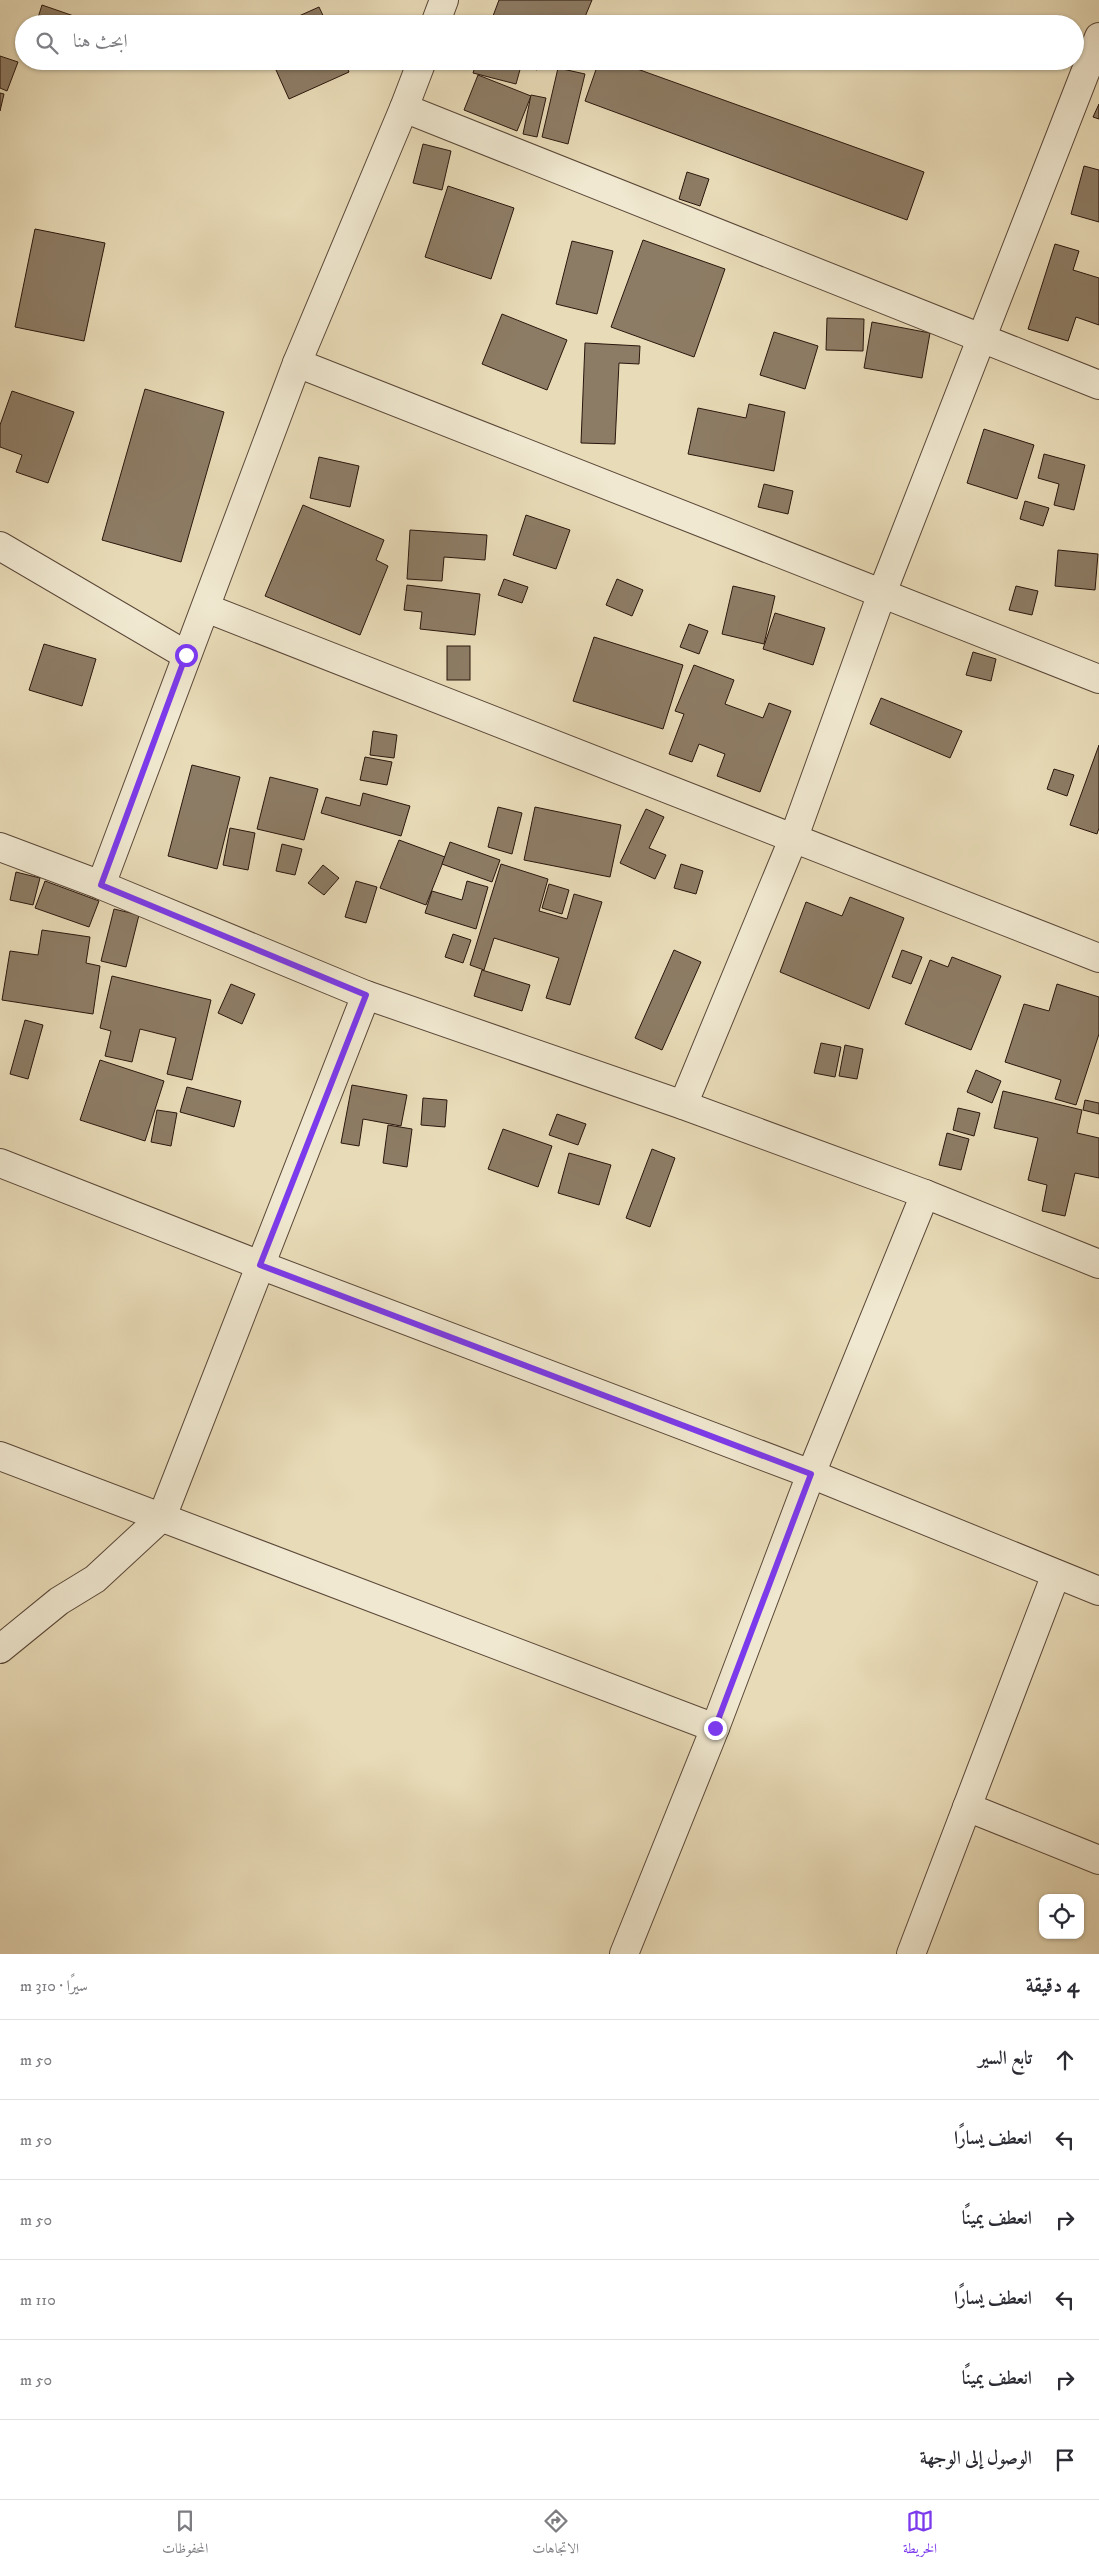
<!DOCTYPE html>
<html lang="ar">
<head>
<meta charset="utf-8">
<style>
  body { margin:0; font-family:"IM FELL DW Pica",Amiri,serif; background:#f2f2f3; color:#2b2b33; direction:rtl }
  .controls { position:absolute; right:15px; bottom:15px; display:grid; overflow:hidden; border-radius:10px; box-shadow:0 1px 4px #0004 }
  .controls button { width:45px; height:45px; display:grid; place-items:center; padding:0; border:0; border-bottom:1px solid #e1e1e2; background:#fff; color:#2b2b33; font:25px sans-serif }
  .stop { position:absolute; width:15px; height:15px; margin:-11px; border:4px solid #7c3aed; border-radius:50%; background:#fff }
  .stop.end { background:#7c3aed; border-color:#fff; box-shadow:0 1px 5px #0008 }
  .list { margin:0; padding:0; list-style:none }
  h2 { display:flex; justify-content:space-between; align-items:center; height:65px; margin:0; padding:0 20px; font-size:21px }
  h2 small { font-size:16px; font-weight:400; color:#7c7c81 }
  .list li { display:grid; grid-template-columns:32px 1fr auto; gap:15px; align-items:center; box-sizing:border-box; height:80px; padding:0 20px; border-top:1px solid #e1e1e2 }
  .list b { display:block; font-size:19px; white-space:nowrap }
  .list em { font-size:16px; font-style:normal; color:#7c7c81 }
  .icon { flex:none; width:28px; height:28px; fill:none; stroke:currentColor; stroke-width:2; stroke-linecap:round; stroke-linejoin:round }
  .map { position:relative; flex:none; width:1099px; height:1954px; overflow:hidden; direction:ltr }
  .search { position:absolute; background:#fff; box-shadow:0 1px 4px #0004; left:15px; right:15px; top:15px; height:55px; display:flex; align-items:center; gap:12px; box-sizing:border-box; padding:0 18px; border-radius:28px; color:#7c7c81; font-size:19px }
  .sheet { height:545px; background:#fff }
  nav { display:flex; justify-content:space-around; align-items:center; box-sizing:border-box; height:70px; border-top:1px solid #e1e1e2; background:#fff; font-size:14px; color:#7c7c81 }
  nav a { display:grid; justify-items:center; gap:2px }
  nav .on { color:#7c3aed }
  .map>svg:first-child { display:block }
  .building { fill:#8d7c65; stroke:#2a160d }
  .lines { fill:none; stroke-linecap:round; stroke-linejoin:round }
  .street-casing { stroke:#5a4738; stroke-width:30 }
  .street { stroke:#f0e8d0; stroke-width:28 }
  .route { stroke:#7c3aed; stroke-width:6 }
</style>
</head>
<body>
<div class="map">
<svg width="1099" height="1954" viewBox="0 0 1099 1954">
  <rect width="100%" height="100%" fill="#e8dbb7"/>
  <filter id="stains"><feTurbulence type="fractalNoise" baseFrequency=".004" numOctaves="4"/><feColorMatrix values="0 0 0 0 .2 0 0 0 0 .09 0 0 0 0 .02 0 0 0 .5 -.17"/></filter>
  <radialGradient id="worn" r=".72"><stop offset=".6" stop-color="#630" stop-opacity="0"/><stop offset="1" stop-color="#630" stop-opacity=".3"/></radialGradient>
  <g class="building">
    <polygon points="499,0 592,0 582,24 490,24"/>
    <polygon points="42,5 97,24 36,24"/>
    <polygon points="319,7 327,24 281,24"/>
    <polygon points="0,56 18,62 7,91 0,88"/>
    <polygon points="272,61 344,61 349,72 289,99"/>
    <polygon points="477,61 504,61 521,66 516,84 473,73"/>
    <polygon points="514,61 541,61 537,70"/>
    <polygon points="599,61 615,61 924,172 907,220 585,101"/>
    <polygon points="558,68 585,74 568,144 542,137"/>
    <polygon points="478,75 531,96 517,131 464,110"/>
    <polygon points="0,93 4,94 0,111"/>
    <polygon points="531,95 546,98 537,137 523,134"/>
    <polygon points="1099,104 1099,119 1093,117"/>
    <polygon points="423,144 451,151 442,190 413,183"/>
    <polygon points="1084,166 1099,170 1099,222 1071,214"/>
    <polygon points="687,172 709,179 700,206 679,199"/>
    <polygon points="448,186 514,208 491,279 425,257"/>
    <polygon points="35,229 105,243 84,341 15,327"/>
    <polygon points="643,240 725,269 694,357 611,327"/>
    <polygon points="572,241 613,251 597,314 556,304"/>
    <polygon points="1055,244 1079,251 1073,270 1099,278 1099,325 1076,317 1068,341 1028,329"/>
    <polygon points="502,314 567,340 547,390 482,364"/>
    <polygon points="827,318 864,319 863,351 826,350"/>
    <polygon points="872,322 930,333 922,378 864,368"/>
    <polygon points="774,332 818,346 805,389 760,375"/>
    <polygon points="585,343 640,346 639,364 619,363 615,444 581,443"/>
    <polygon points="145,389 224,412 181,562 102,540"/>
    <polygon points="12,391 74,412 48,483 16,472 22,455 0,447 0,425"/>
    <polygon points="749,404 785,412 774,471 688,454 698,408 746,418"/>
    <polygon points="984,429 1034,445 1017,499 967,483"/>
    <polygon points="1044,454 1085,465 1074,510 1054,505 1059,484 1038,478"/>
    <polygon points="319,457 359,466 350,507 310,498"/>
    <polygon points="764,484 793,491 788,514 758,507"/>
    <polygon points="1025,501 1049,508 1043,526 1020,519"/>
    <polygon points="303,505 384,540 376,560 388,566 360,635 265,596"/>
    <polygon points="526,515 570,530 556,569 513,555"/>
    <polygon points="410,530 487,535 485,560 444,557 442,581 407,579"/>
    <polygon points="1058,550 1098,554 1095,590 1055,586"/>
    <polygon points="504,579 528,587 522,603 498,595"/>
    <polygon points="617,579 643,590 632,616 606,605"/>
    <polygon points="407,585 480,594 475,635 420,629 422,612 404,610"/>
    <polygon points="733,586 775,596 764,644 722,634"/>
    <polygon points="1016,586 1038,591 1032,615 1009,610"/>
    <polygon points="775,613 825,628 813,665 763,649"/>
    <polygon points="689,624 708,631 699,654 680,647"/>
    <polygon points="594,637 683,665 663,729 573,701"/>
    <polygon points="44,644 96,659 82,706 29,690"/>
    <rect x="447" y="646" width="23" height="34"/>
    <polygon points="973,652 996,659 991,681 966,675"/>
    <polygon points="694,665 734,680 725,704 763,718 769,703 791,711 760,792 717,776 725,754 699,744 692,762 669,754 684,714 675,711"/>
    <polygon points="881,698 962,731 950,758 870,724"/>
    <polygon points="373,731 397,735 394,758 370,755"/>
    <polygon points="1099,745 1099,828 1097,834 1070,825"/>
    <polygon points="365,757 392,762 387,785 360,780"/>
    <polygon points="192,765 240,777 217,869 168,856"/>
    <polygon points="1054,769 1074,775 1067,796 1047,789"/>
    <polygon points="270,777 318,789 304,840 257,829"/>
    <polygon points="363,793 410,806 401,836 321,813 326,797 360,806"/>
    <polygon points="498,807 522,813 512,854 488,847"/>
    <polygon points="535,807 621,825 610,877 524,860"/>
    <polygon points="646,809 664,817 649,848 666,855 655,879 620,863"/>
    <polygon points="230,828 255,833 248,870 223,865"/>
    <polygon points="399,840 445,857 426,905 380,888"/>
    <polygon points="450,842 500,860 492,882 442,864"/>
    <polygon points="282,844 302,849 295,875 276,871"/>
    <polygon points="501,864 548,879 539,911 567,919 574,894 602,902 570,1005 546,998 559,958 494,938 484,970 470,965"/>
    <polygon points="681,864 703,871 696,894 674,888"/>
    <polygon points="323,865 339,878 324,895 308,883"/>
    <polygon points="16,872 40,878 33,905 10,900"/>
    <polygon points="45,881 99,901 89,927 35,908"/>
    <polygon points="356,881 377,887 366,923 345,917"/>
    <polygon points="467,881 488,887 476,929 425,913 432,891 462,900"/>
    <polygon points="549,884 569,890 562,914 542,908"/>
    <polygon points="850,897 904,918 869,1009 780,972 806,902 842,916"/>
    <polygon points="114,909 139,915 126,967 101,961"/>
    <polygon points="42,930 90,937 86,963 100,966 93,1014 2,1000 10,951 38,955"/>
    <polygon points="453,934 471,940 463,963 445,957"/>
    <polygon points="674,950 701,962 662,1050 635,1038"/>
    <polygon points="902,950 922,957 911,984 892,977"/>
    <polygon points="952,957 1001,976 971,1050 905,1024 930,960 948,967"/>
    <polygon points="482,970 530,985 522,1011 474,996"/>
    <polygon points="112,976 211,1000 192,1080 167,1074 176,1038 140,1029 132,1062 105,1056 111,1031 100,1028"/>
    <polygon points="231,984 255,994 242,1024 218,1013"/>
    <polygon points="1057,984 1099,997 1099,1034 1076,1105 1055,1099 1061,1080 1005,1062 1024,1004 1049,1011"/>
    <polygon points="25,1020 43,1025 28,1079 10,1074"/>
    <polygon points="821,1043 841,1047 835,1077 814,1073"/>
    <polygon points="845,1045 863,1049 857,1079 839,1076"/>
    <polygon points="100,1060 164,1081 145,1141 80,1120"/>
    <polygon points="976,1070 1001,1081 992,1103 967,1092"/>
    <polygon points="352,1085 407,1095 401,1126 363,1119 359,1146 341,1143"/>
    <polygon points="187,1087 241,1101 234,1127 180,1112"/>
    <polygon points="1003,1091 1082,1110 1077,1133 1099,1138 1099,1178 1075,1173 1065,1216 1042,1211 1047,1185 1028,1180 1038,1138 994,1128"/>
    <polygon points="423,1098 447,1100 445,1127 421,1125"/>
    <polygon points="1085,1100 1099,1103 1099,1114 1083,1110"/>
    <polygon points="958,1108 980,1113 974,1136 953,1130"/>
    <polygon points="157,1110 177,1113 171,1146 151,1142"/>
    <polygon points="557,1114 586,1124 578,1145 549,1135"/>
    <polygon points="388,1125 412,1129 407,1167 383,1163"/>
    <polygon points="503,1129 552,1146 538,1187 488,1169"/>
    <polygon points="947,1133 969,1139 961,1170 939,1165"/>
    <polygon points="652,1149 675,1158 650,1227 626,1218"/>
    <polygon points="569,1153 611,1165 599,1205 558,1193"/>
  </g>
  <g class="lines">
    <defs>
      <g id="street">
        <polyline points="435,24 444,0"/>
        <polyline points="404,108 1099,385"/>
        <polyline points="297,363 1099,679"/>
        <polyline points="0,546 186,655"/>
        <polyline points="206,608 1099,958"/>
        <polyline points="0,847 101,885 366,995 683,1105 925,1194 1099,1264"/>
        <polyline points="101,885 297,363 404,108 422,61"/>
        <polyline points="683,1105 794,837 882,593 1099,37"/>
        <polyline points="0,1163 260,1265 811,1474 1099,1591"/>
        <polyline points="0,1456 715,1728"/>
        <polyline points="0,1649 59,1601 95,1579 162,1517 366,995"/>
        <polyline points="967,1807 1099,1860"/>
        <polyline points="624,1954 715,1728 811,1474 925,1194"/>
        <polyline points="911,1954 1056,1574"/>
      </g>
    </defs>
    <use href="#street" class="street-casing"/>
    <use href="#street" class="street"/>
  </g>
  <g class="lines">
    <polyline class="route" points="186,655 101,885 366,995 260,1265 811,1474 715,1728"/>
  </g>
  <rect width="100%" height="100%" filter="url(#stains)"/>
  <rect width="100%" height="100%" fill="url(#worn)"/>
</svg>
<div class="controls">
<button><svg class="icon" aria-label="locate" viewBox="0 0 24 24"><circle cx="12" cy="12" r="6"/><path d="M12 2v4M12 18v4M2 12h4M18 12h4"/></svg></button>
</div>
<div class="stop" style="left:186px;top:655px"></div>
<div class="stop end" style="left:715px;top:1728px"></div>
<div class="search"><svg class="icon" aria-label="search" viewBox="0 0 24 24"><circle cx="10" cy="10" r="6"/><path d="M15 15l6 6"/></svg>ابحث هنا</div>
</div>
<section class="sheet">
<h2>4 دقيقة<small>سيرًا · 310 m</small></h2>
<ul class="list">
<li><svg class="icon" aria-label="ahead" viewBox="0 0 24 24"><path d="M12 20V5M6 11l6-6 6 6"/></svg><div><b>تابع السير</b></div><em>50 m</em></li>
<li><svg class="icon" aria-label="left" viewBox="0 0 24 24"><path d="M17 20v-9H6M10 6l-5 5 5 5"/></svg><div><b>انعطف يسارًا</b></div><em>50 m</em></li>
<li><svg class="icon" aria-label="right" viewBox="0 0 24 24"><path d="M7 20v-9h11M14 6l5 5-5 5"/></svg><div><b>انعطف يمينًا</b></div><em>50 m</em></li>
<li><svg class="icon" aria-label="left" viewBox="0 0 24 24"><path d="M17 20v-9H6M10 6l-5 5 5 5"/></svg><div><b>انعطف يسارًا</b></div><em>110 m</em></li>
<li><svg class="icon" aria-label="right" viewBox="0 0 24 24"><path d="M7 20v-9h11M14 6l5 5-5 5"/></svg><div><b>انعطف يمينًا</b></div><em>50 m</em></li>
<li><svg class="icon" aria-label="arrive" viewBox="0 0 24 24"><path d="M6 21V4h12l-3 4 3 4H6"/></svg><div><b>الوصول إلى الوجهة</b></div></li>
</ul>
</section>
<nav>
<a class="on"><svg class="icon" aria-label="map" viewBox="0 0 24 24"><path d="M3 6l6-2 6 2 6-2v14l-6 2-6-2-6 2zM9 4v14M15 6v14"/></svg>الخريطة</a>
<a><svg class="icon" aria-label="directions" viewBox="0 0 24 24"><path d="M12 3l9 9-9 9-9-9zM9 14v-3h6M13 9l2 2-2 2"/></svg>الاتجاهات</a>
<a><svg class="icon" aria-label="saved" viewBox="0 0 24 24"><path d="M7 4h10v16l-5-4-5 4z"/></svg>المحفوظات</a>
</nav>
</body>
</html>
